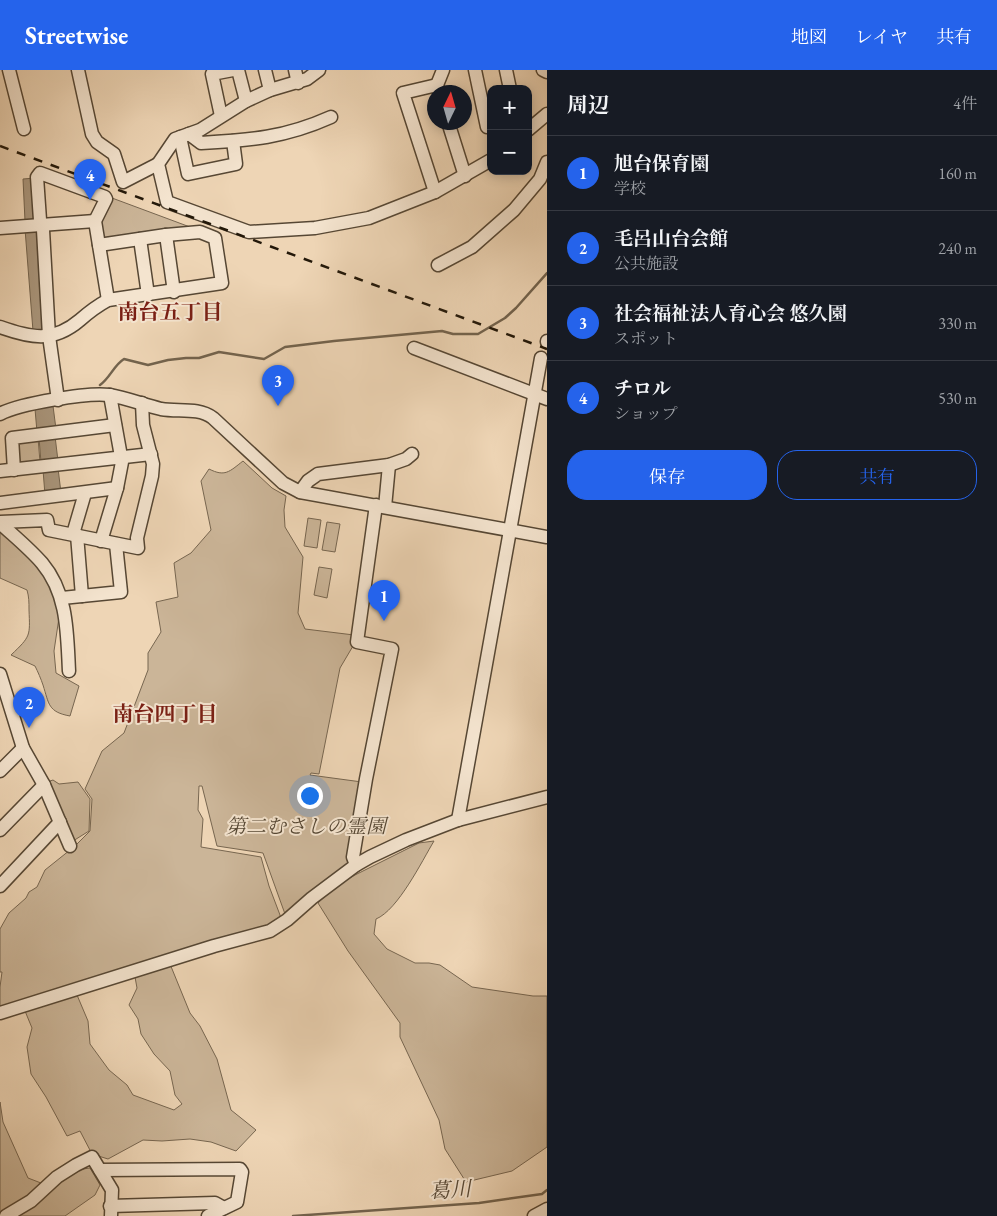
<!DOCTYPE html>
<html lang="ja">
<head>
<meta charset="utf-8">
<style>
  body { margin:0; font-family:"EB Garamond","Noto Serif JP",serif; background:#242831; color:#f1f3f6 }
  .controls { position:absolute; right:15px; top:15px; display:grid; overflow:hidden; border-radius:10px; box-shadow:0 2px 12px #0003 }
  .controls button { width:45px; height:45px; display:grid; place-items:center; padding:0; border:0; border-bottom:1px solid #363941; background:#171b24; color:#f1f3f6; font:25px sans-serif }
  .compass { position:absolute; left:427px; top:15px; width:45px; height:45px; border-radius:50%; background:#171b24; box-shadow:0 2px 12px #0003; rotate:5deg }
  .you { position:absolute; left:309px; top:725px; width:18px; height:18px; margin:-12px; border:4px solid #fff; border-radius:50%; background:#1a73e8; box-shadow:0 0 0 8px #1a73e833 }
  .badge { display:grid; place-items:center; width:32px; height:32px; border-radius:50%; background:#2563eb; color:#fff; font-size:16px; font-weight:700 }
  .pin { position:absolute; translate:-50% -41px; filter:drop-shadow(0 1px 2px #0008) }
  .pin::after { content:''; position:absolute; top:26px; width:18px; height:15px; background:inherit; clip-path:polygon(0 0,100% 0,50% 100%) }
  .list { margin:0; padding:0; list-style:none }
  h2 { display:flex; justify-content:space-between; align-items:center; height:65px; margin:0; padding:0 20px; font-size:21px }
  h2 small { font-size:16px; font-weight:400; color:#9ea1a6 }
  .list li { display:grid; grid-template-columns:32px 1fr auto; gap:15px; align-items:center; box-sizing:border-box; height:75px; padding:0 20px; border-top:1px solid #363941 }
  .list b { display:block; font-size:19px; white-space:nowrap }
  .list p { margin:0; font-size:16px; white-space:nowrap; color:#9ea1a6 }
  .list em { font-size:16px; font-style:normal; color:#9ea1a6 }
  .actions { display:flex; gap:10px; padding:15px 20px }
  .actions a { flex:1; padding:11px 0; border:1px solid #2563eb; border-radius:20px; text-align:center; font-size:18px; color:#2563eb }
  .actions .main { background:#2563eb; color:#fff }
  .map { position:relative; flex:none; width:547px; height:1146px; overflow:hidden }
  header { display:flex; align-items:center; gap:30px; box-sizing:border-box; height:70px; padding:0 25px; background:#2563eb; color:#fff }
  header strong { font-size:24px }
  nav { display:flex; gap:28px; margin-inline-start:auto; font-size:18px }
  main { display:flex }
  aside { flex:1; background:#171b24 }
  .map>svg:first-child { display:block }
  .green { fill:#cbb598; stroke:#776650; fill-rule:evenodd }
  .water { fill:#a9957b; stroke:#73634d }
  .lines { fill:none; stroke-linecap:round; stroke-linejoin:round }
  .stream { stroke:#73634d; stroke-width:2.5 }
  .minor-casing { stroke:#564734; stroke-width:15 }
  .minor { stroke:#f4e4cf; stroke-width:12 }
  .rail { stroke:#231809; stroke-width:2.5; stroke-dasharray:9 9; stroke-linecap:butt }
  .labels { text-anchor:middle; stroke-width:4; stroke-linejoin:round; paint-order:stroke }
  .park-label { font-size:20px; font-style:italic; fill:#554734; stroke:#f4e4cf }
  .neighbourhood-label { font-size:21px; font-weight:bold; fill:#7a1f14; stroke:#f4e4cf }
  .water-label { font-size:21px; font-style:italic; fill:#594a37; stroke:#f4e4cf }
</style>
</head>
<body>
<header>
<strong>Streetwise</strong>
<nav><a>地図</a><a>レイヤ</a><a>共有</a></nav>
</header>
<main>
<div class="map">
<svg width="547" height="1146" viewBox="0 0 547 1146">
  <rect width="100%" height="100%" fill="#eed5b5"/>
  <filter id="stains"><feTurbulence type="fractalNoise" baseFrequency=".004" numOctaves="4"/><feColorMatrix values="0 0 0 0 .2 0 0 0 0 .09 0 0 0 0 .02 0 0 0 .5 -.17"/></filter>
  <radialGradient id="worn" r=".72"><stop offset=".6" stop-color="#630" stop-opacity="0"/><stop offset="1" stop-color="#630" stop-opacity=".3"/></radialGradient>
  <g class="green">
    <polygon points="112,128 190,157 101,170 98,150"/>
    <polygon points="38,368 40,392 17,396 14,371"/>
    <path d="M243,391L272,418L286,426L284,440L285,457L303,487L298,543L305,559L354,565L353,576L340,598L319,704L311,703L310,705L362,712L350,794L285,844L263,783L217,776L202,716H199L198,740L203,749L201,777L261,787L269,816L280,845V850L255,868L170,894L190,943L200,956L217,989L231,1040L256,1060L236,1081L211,1072L190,1069L162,1071L143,1070L108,1089L92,1084L80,1061L67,1066L46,1027L31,1004L27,977L32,958L25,941L0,940V917L2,902H0V859L9,843L26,828L29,822L37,817L45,800L75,776L90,761L92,729L85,719L102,681L124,663L148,600V583L161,562L156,532L178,527L174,493L191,483L211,460L201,411L209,399C225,407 229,402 243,391ZM135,907L137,918L129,935L138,949L141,964L154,984L170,1001L175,1025L182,1034L174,1040L133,1025L127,1015L109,1000L90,974L88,951L77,925Z"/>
    <polygon points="308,448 321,450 317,478 304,476"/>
    <polygon points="327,452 340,454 335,482 322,480"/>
    <path d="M0,462L12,468L44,501L60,541L54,581L56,603L79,616L70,646C48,642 49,634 43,615C41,609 38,602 35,596L11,585C31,566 30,566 29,540C29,532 29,527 27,520L0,508Z"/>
    <polygon points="319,497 332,499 327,528 314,525"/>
    <polygon points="53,710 59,714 78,712 90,729 89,761 73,771 47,712"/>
    <path d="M434,771C422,791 398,840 376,849L374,864L387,879L415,893H429L440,895L472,917L533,926H547V1077L512,1101L466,1112L445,1079L439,1050L400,967V953L348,881L318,833L336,816L355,805L419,773Z"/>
    <polygon points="0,1032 3,1052 28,1108 41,1113 62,1112 76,1100 90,1098 100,1115 95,1125 65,1146 0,1146"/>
  </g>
  <g class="water">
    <polygon points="35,108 37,150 25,151 23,109"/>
    <polygon points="25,159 37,161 45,261 33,261"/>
    <polygon points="53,336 56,359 37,362 35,339"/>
    <polygon points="55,366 58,391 41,392 39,368"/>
    <polygon points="58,398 61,423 45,425 43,400"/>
  </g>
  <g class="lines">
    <g class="stream">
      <path d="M100,315C110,308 114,295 124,289L148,295L168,290L186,288H199L219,282L264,289L285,277L334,271L442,261L453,264H478L505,248L516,238L547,203"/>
      <polyline points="293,1146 479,1133 542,1124 547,1120"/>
    </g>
    <defs>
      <g id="minor">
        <polyline points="9,0 24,59"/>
        <polyline points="78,0 92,64 97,72 114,84 123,112 158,94"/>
        <polyline points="238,0 246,31"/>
        <polyline points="265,0 270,20"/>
        <polyline points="295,0 298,13"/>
        <polyline points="319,0 307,9 270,20 246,31 200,60 175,69 158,94 167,132 249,162 315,158 369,148 435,122 491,90"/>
        <polyline points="475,0 487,57 491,56"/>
        <polyline points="506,0 510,19"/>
        <polyline points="543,0 547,2"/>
        <polyline points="439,22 437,15 443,0"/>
        <polyline points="221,46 212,4 233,0"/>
        <polyline points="448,52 465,106"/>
        <polyline points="528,60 547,44"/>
        <path d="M189,64L201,73C251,70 284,68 331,47"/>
        <polyline points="180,67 188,104 236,94 233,71"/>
        <polyline points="435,122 403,23 437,15"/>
        <polyline points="0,158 95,151"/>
        <polyline points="166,165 174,222"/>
        <polyline points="140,169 148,225"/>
        <polyline points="438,195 472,177 514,140 540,109 547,92"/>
        <path d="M0,257C31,268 53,273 80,250C89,242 97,236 108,230L222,213L215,168L200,162L166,165L99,175"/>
        <polyline points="547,272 547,271"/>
        <polyline points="414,278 547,329"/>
        <polyline points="58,330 49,266 43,160 40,150 37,107 40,103 105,127 106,129 95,151 108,230"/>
        <path d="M0,344C18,334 88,322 109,325C127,328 144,335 161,339C179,342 198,337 213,348L283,413L300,422L547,467"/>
        <polyline points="14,400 12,368 115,355"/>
        <polyline points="0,401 151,384"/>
        <polyline points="300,422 308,411 318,404 389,395 406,389 412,384"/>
        <polyline points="0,433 117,418"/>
        <polyline points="385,437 389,395"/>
        <polyline points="0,452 47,450 49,460 138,478 137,468 152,406 153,394 143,355 142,333"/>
        <path d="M0,453C14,466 30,479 42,493C68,524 67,563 69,601"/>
        <polyline points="73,464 85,423"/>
        <polyline points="77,465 82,526"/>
        <polyline points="101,471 117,418 122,392 110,325"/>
        <polyline points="62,528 121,522 116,474"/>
        <polyline points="0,604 23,678 44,715 70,776"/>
        <polyline points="0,701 23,678"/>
        <polyline points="458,750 541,288"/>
        <polyline points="0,760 44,715"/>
        <polyline points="356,795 353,787 366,709 392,579 357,572 376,435"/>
        <polyline points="0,816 60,752"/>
        <polyline points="0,943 214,876 270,861 287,850 312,828 356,795 370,787 406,770 458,750 547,727"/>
        <polyline points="100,1100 240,1099 242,1102 237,1132 208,1146"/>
        <polyline points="110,1136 215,1133 224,1138"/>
        <polyline points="6,1146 31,1131 57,1107 76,1095 92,1087 112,1120 111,1146"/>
        <polyline points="534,1146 547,1139"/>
      </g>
    </defs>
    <use href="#minor" class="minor-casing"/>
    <use href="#minor" class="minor"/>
    <polyline class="rail" points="0,76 547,279"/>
  </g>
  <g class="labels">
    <g class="park-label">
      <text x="306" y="763">第二むさしの霊園</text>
    </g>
    <g class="neighbourhood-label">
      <text x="170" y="249">南台五丁目</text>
      <text x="165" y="651">南台四丁目</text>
    </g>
    <g class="water-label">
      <text transform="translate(450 1120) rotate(-4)" y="7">葛川</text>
    </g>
  </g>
  <rect width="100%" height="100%" filter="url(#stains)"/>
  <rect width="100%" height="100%" fill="url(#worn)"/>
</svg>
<div class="controls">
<button>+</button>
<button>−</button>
</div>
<svg class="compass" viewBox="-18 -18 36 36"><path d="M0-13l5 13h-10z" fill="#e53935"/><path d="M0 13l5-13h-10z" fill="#9ea1a6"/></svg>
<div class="you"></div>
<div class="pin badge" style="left:384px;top:551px">1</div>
<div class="pin badge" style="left:29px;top:658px">2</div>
<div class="pin badge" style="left:278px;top:336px">3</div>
<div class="pin badge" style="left:90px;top:130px">4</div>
</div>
<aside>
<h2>周辺<small>4件</small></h2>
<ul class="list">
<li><span class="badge">1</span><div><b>旭台保育園</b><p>学校</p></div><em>160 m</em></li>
<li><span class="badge">2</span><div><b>毛呂山台会館</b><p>公共施設</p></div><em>240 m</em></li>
<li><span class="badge">3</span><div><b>社会福祉法人育心会 悠久園</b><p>スポット</p></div><em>330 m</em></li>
<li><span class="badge">4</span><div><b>チロル</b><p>ショップ</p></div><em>530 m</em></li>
</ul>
<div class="actions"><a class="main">保存</a><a>共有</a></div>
</aside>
</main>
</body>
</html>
